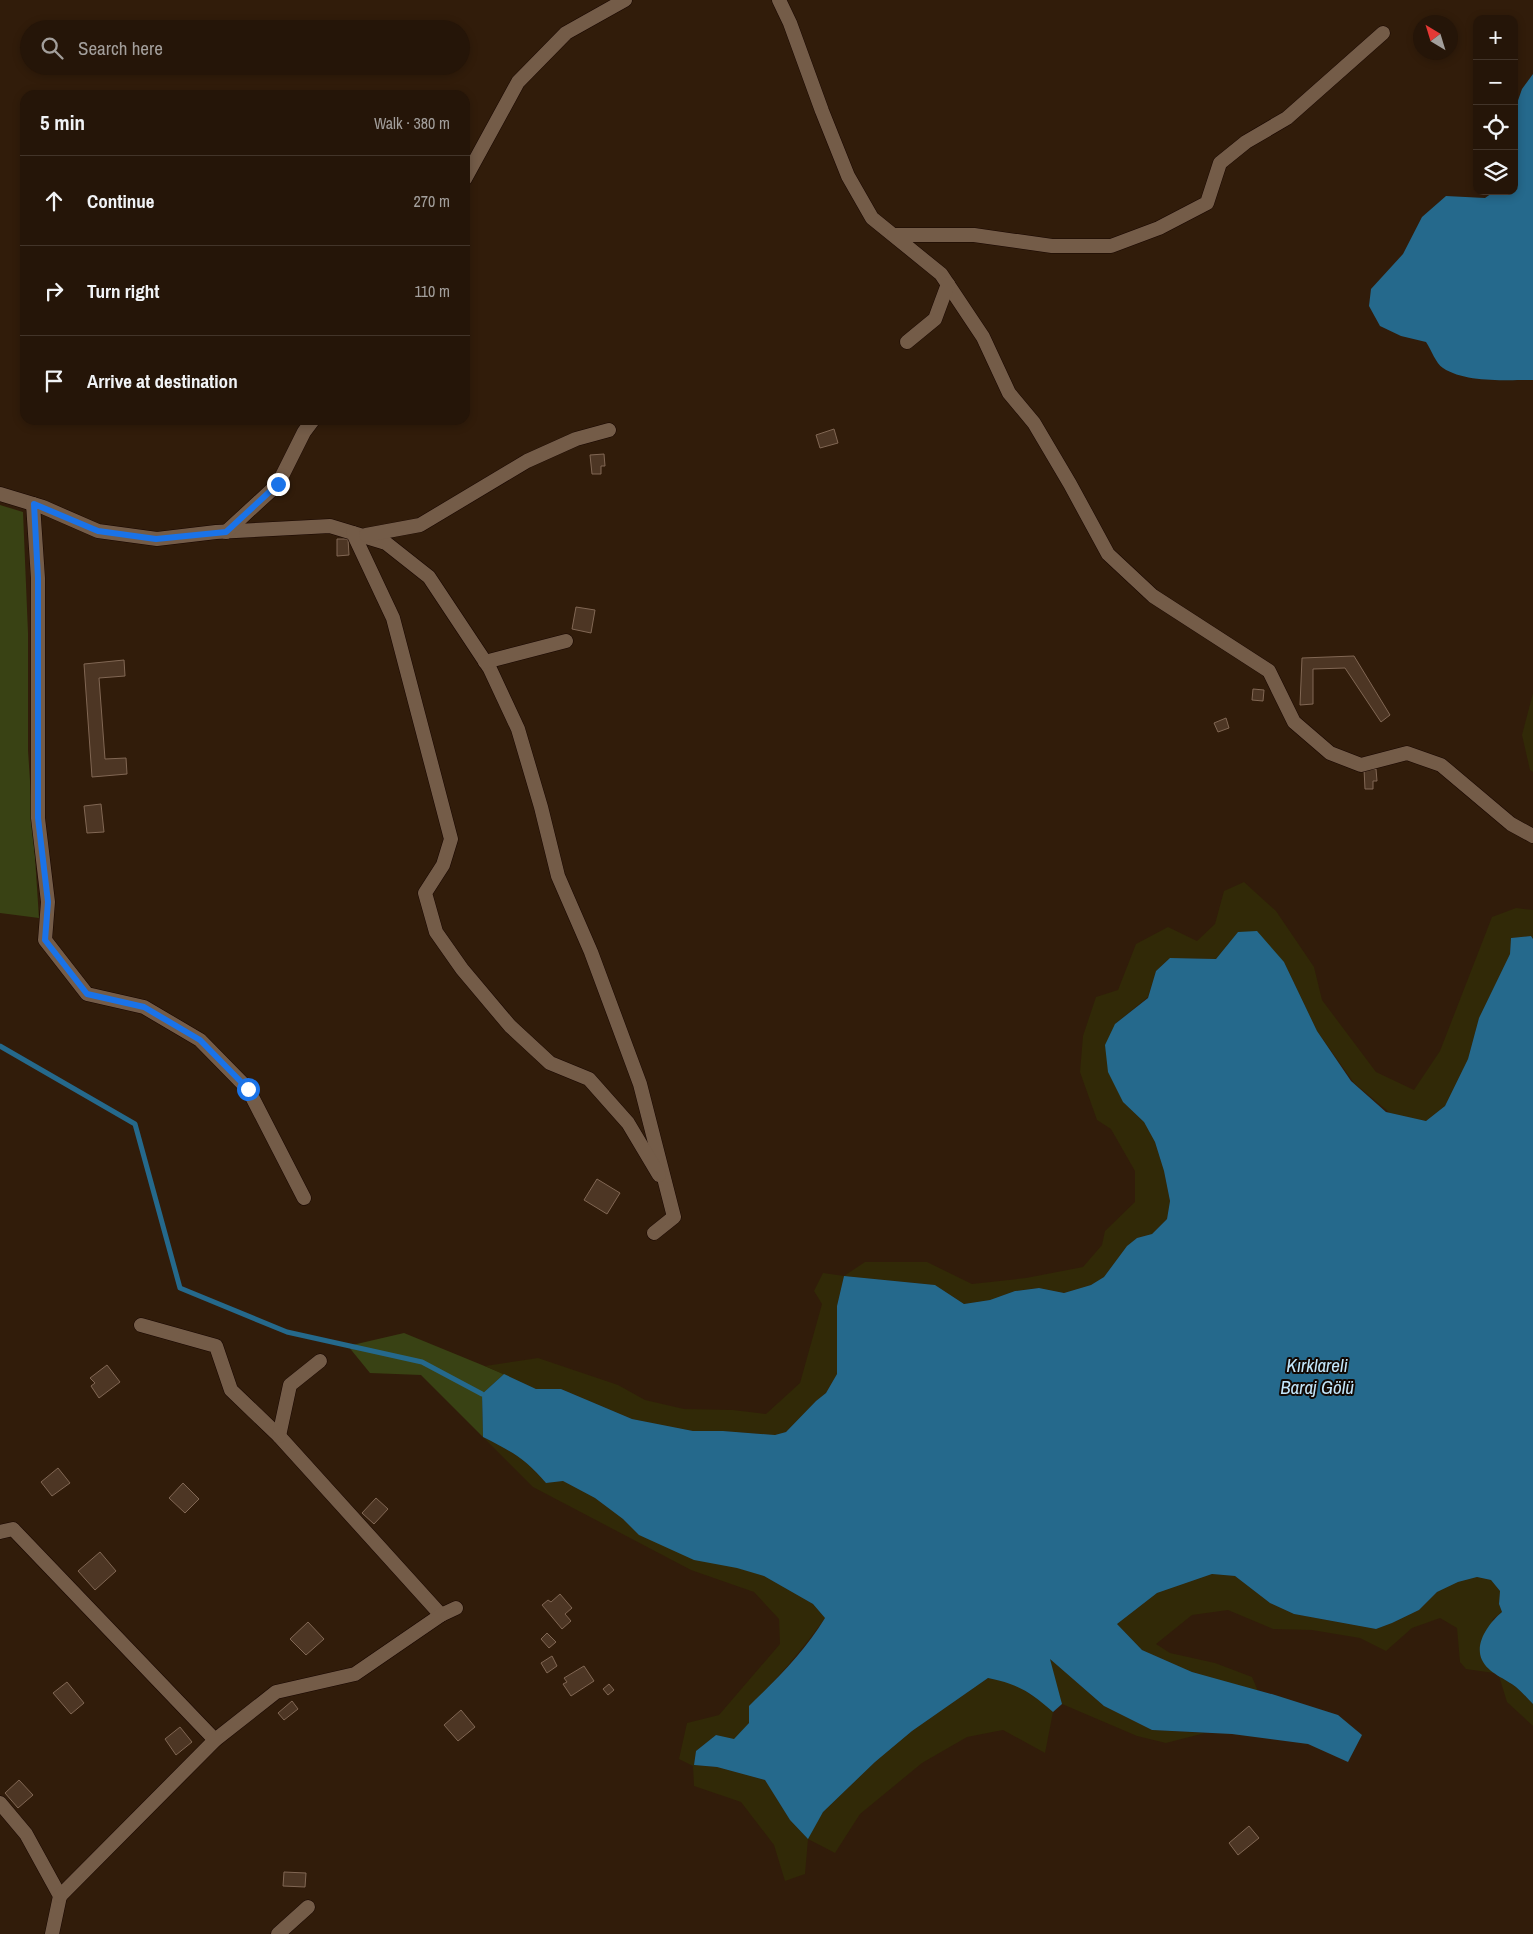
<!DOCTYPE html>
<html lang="en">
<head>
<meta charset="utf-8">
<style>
  body { margin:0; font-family:"Archivo Narrow",sans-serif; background:#312216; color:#f1f3f6 }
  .controls { position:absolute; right:15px; top:15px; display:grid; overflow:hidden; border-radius:10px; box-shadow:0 2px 8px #0003 }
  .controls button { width:45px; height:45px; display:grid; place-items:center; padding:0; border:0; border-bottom:1px solid #423429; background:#251508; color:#f1f3f6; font:25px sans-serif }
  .compass { position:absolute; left:1413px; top:15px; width:45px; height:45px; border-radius:50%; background:#251508; box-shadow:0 2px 8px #0003; rotate:322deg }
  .stop { position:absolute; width:15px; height:15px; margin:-11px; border:4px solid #1a73e8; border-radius:50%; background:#fff }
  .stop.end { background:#1a73e8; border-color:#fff; box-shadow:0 1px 5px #0008 }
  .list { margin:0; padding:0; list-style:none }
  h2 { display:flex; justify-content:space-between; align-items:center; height:65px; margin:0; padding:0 20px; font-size:21px }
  h2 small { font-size:16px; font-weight:400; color:#a39f9c }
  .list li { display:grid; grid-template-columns:32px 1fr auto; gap:15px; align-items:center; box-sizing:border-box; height:90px; padding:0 20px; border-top:1px solid #423429 }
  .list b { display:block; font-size:19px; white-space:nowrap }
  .list em { font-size:16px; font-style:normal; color:#a39f9c }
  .icon { flex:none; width:28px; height:28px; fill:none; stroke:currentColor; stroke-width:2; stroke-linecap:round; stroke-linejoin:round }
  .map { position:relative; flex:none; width:1533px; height:1934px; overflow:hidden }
  .search { position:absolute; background:#251508; box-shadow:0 2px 8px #0003; left:20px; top:20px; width:450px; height:55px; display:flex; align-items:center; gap:12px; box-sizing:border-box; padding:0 18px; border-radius:28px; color:#a39f9c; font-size:19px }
  .panel { position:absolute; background:#251508; box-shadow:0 2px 8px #0003; left:20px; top:90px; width:450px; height:335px; border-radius:15px }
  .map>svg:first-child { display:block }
  .green { fill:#394214 }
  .sand { fill:#312907 }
  .water { fill:#25698c }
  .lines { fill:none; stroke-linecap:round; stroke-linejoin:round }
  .stream { stroke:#25698c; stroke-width:5 }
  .building { fill:#4d3624; stroke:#816754 }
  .minor-casing { stroke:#180600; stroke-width:15 }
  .minor { stroke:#745c48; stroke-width:14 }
  .route { stroke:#1a73e8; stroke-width:6 }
  .labels { text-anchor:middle; stroke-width:4; stroke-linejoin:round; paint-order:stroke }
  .water-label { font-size:19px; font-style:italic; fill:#c3e6fb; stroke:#120904 }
</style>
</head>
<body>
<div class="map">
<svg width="1533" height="1934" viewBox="0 0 1533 1934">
  <rect width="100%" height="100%" fill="#311c0a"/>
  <g class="green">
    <polygon points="0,505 23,512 28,633 28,750 39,918 0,913"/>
    <polygon points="404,1333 504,1374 482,1394 483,1437 421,1375 370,1373 348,1346"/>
  </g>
  <g class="sand">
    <polygon points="1533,693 1533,772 1530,770 1522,735"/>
    <polygon points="1244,882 1276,911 1314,967 1322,1000 1376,1072 1414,1090 1440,1051 1492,917 1516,908 1533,910 1533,939 1531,936 1511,938 1510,954 1479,1018 1468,1059 1445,1106 1426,1121 1390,1113 1354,1083 1317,1031 1284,962 1238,932 1216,959 1170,958 1156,971 1148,997 1115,1024 1123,1102 1144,1122 1155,1142 1164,1171 1170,1201 1167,1219 1152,1234 1137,1238 1127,1246 1104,1277 1091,1285 1064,1293 1039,1288 1015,1291 990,1300 964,1304 935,1285 844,1276 837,1306 837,1374 826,1393 816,1401 786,1432 775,1435 723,1431 693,1431 632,1419 561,1389 536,1389 485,1366 538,1358 618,1385 645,1400 684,1409 733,1410 766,1414 800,1383 822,1304 814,1291 823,1273 844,1276 865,1262 927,1262 972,1284 1026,1278 1083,1267 1102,1245 1105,1231 1135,1202 1135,1171 1111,1129 1097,1120 1080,1072 1083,1036 1096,997 1118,990 1136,944 1168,927 1197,941 1215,924 1224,891"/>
    <path d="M483,1437C511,1451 526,1459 546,1483L563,1481L595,1498L623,1519L639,1535L764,1576L813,1604L825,1618C802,1650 778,1679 749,1706V1723L734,1740L716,1735L696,1751L694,1765L717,1767L765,1780L790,1820L807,1838L823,1812L875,1762L912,1731L988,1678L1013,1683L1039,1700L1053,1712L1045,1753L1003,1730L967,1737L922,1763L860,1814L835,1853L808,1839L805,1874L785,1881L774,1845L741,1802L694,1786L693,1766L679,1759L687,1723L719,1715L780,1644L779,1619L754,1592L691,1570L533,1487Z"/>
    <polygon points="1212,1574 1235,1576 1270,1603 1294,1614 1376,1629 1392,1623 1419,1610 1437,1592 1458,1582 1477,1577 1491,1580 1500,1591 1499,1604 1502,1612 1493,1619 1482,1660 1494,1673 1466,1669 1460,1662 1457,1628 1440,1618 1412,1628 1386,1651 1360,1638 1312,1630 1273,1629 1228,1610 1192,1615 1156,1644 1170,1653 1215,1663 1252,1677 1258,1691 1192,1672 1142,1650 1117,1624 1157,1593"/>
    <polygon points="1049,1658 1104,1706 1152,1730 1205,1733 1166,1743 1137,1736 1062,1704"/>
    <polygon points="1499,1676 1516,1687 1533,1704 1533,1726 1507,1702"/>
  </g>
  <g class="water">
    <path d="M1533,74V380C1508,380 1465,383 1443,368C1436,364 1431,349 1426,342L1401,336L1380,326L1369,306L1371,289L1403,254L1422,217L1446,196L1485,198L1495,191H1514V112L1522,89Z"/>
    <path d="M1257,931L1284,962L1317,1031L1351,1081L1386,1112L1426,1121L1445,1106L1468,1059L1479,1018L1510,954L1511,938L1531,936L1533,939V1704C1527,1698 1522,1692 1516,1687C1506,1679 1488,1673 1482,1660C1474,1643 1489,1623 1502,1612L1499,1604L1500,1591L1491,1580L1477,1577L1458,1582L1437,1592L1419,1610L1392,1623L1376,1629L1294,1614L1270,1603L1235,1576L1212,1574L1157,1593L1117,1624L1142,1650L1192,1672L1275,1695L1338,1715L1362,1735L1348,1762L1308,1744L1232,1734L1152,1730L1104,1706L1050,1659L1062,1704L1053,1712C1030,1692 1018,1684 988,1678L912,1731L875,1762L823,1812L808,1839L790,1820L765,1780L717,1767L694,1765L696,1751L716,1735L734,1739L749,1723V1706C777,1679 805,1651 825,1618L813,1604L764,1576L737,1568L694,1560L639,1535L623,1519L595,1498L563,1481L546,1483C526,1459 511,1451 483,1437L482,1394L504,1374L536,1389H561L632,1419L693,1431H723L775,1435L786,1432L816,1401L826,1393L837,1374V1306L844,1276L935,1285L964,1304L990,1300L1015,1291L1039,1288L1064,1293L1091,1285L1104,1277L1127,1246L1137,1238L1152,1234L1167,1219L1170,1201L1164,1171L1155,1142L1144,1122L1123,1102L1108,1072L1105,1045L1115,1024L1148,998L1156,971L1170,958L1216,959L1238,932Z"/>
  </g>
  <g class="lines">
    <polyline class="stream" points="0,1046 135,1124 180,1288 287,1332 422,1362 482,1394"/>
  </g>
  <g class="building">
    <polygon points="834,429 838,443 820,448 816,435"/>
    <polygon points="604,454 605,466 601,466 601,474 592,474 590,455"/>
    <polygon points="337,539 348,539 349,555 337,556"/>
    <polygon points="576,607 595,610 591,633 572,629"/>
    <polygon points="1354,656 1390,715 1381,722 1345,668 1313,669 1313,704 1300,705 1302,658"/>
    <polygon points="124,660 125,676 99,678 105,759 126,758 127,774 92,777 84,664"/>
    <polygon points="1253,689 1264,690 1263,701 1252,700"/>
    <polygon points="1226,718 1229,728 1218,732 1214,723"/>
    <polygon points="1364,769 1376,769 1377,781 1373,781 1373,789 1365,789"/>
    <polygon points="101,804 104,832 87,833 84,806"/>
    <polygon points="597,1179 620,1193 607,1214 584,1200"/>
    <polygon points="107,1365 120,1382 99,1398 91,1386 95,1383 90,1378"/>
    <polygon points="58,1468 70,1483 52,1496 41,1482"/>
    <polygon points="183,1483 199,1499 185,1513 169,1498"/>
    <polygon points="376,1498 388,1509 374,1524 362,1513"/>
    <polygon points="100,1552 116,1571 95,1590 78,1571"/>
    <polygon points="560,1594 572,1608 565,1614 571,1621 562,1629 542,1605 548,1600 551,1602"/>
    <polygon points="308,1622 324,1639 306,1655 290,1639"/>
    <polygon points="547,1633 556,1642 549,1648 541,1639"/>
    <polygon points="552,1656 557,1666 547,1673 541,1663"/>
    <polygon points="584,1666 594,1681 571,1696 563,1684 567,1682 564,1678"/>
    <polygon points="67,1682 84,1703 71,1714 53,1693"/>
    <polygon points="609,1684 614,1690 608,1695 603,1689"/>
    <polygon points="292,1701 298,1709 284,1720 278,1713"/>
    <polygon points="461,1710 475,1727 458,1741 444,1725"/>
    <polygon points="180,1727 192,1742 176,1755 165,1739"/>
    <polygon points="19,1780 33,1795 18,1808 5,1793"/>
    <polygon points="1249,1826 1259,1838 1238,1855 1229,1843"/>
    <polygon points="284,1872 306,1873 305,1887 283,1886"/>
  </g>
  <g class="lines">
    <defs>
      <g id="minor">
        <polyline points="779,0 790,23 822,111 848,176 872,218 941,274 983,337 1009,393 1034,423 1070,484 1108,554 1153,596 1269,671 1294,722 1330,753 1361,765 1407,753 1441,765 1511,824 1533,836"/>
        <polyline points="465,179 518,82 566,33 625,0"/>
        <polyline points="894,235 974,235 1052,246 1111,246 1159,228 1207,203 1220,163 1246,142 1287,118 1383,33"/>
        <polyline points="907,342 935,319 948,284"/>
        <polyline points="0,494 43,507 98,531 157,539 216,532 330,526 386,543 429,577 490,669 518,729 541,807 558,876 591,952 640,1084 674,1217 654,1233"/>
        <polyline points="33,504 38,578 38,818 48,902 45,940 87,994 144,1007 200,1040 248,1089 304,1198"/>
        <polyline points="226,532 278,484 304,432 313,420"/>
        <polyline points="353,533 393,618 451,839 443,865 425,893 436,932 462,969 510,1026 550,1063 589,1079 628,1123 659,1175"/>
        <polyline points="366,535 420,525 527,461 576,439 609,430"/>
        <polyline points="485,662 566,641"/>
        <polyline points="141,1325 216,1346 231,1390 279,1436 441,1615"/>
        <polyline points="279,1436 290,1385 320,1361"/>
        <polyline points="0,1532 13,1529 215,1740"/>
        <polyline points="0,1803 26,1834 60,1896 52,1934"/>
        <polyline points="60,1896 215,1740 276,1692 355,1674 441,1615 456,1608"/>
        <polyline points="278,1934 308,1907"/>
      </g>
    </defs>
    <use href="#minor" class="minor-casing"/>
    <use href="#minor" class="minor"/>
  </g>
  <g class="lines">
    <polyline class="route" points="248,1089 200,1040 144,1007 87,994 45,940 48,902 38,818 38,578 34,504 98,531 156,539 226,532 278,484"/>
  </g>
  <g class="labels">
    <g class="water-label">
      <text x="1317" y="1372">Kırklareli<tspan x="1317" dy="22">Baraj Gölü</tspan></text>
    </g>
  </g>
</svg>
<div class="controls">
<button>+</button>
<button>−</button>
<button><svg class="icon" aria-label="locate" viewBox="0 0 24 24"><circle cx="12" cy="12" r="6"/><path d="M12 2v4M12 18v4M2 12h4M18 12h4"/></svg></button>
<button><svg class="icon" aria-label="layers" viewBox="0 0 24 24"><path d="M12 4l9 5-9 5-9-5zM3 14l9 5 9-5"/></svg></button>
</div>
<svg class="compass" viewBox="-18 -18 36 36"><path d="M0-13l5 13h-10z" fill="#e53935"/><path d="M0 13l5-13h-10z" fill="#a39f9c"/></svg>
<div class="stop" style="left:248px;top:1089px"></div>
<div class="stop end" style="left:278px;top:484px"></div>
<div class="search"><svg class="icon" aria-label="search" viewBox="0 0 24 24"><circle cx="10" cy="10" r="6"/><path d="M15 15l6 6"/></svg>Search here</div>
<section class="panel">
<h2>5 min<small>Walk · 380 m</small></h2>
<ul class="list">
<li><svg class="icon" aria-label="ahead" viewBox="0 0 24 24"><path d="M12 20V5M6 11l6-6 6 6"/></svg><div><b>Continue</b></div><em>270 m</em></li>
<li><svg class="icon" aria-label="right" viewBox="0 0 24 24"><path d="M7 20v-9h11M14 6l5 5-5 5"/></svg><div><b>Turn right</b></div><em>110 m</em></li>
<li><svg class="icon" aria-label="arrive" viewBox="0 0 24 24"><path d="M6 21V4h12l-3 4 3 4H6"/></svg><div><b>Arrive at destination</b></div></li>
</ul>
</section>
</div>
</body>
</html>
